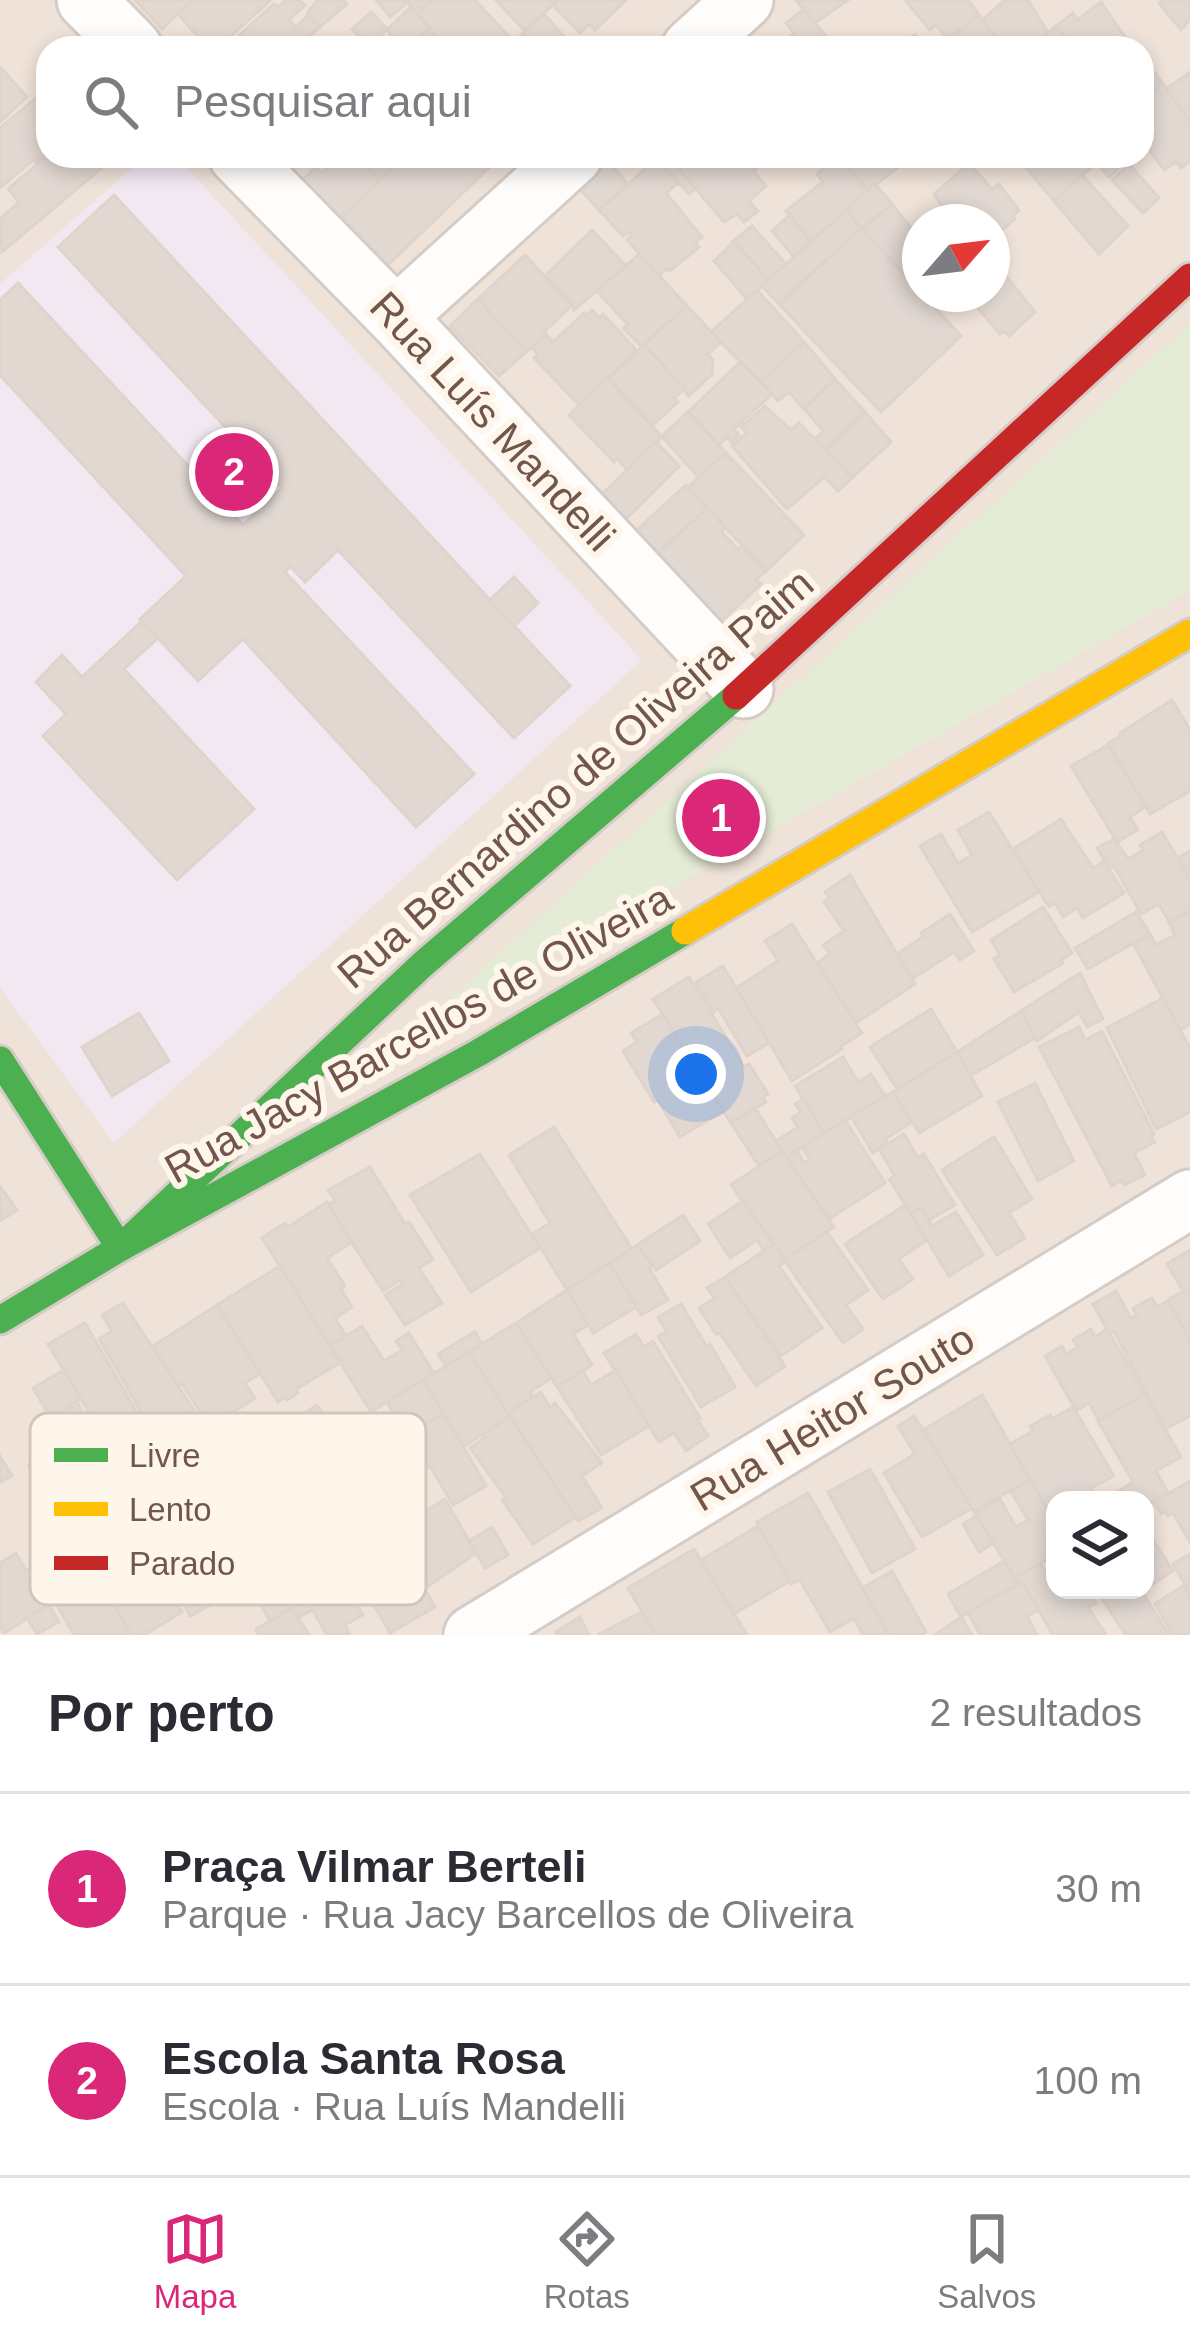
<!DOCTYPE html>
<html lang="pt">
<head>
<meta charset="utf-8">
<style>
  body { margin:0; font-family:Helvetica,sans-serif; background:#f2f2f3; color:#2b2b33 }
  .controls { position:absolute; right:36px; bottom:36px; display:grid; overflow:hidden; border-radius:24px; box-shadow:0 6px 18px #0003 }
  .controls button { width:108px; height:108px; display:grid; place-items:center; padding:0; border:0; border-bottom:3px solid #e1e1e2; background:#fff; color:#2b2b33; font:60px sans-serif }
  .compass { position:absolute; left:902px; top:204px; width:108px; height:108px; border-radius:50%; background:#fff; box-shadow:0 6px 18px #0003; rotate:62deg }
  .you { position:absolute; left:696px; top:1074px; width:42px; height:42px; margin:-30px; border:9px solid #fff; border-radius:50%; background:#1a73e8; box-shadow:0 0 0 18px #1a73e833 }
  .badge { display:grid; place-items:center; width:78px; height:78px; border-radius:50%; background:#db2777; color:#fff; font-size:39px; font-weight:700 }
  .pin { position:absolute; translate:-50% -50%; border:6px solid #fff; box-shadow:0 3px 12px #0006 }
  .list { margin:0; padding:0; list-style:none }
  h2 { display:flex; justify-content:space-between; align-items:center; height:156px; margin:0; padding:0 48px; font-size:51px }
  h2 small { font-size:39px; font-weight:400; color:#7c7c81 }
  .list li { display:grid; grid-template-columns:78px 1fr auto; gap:36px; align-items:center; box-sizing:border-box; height:192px; padding:0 48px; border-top:3px solid #e1e1e2 }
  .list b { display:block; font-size:45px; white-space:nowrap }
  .list p { margin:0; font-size:39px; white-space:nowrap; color:#7c7c81 }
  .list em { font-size:39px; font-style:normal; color:#7c7c81 }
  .icon { flex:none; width:66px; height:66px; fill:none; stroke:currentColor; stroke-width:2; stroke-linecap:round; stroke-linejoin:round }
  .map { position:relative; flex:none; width:1190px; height:1635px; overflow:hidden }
  .search { position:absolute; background:#fff; box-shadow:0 6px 18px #0003; left:36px; right:36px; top:36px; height:132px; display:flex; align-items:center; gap:30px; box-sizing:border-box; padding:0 42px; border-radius:36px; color:#7c7c81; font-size:45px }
  .sheet { height:540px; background:#fff }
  nav { display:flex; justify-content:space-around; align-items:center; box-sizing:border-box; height:168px; border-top:3px solid #e1e1e2; background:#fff; font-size:33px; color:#7c7c81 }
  nav a { display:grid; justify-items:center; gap:6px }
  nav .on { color:#db2777 }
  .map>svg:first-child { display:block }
  .residential { fill:#efe2d8; fill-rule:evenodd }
  .education { fill:#f1e8f1 }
  .green { fill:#e4ecd5 }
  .building { fill:#e2d8d2; stroke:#dfd3cc; stroke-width:3 }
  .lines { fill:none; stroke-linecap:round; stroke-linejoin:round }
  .street-casing { stroke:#d4ccc7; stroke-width:63 }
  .fast-casing { stroke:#d5ccc6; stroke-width:33 }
  .slow-casing { stroke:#d5ccc6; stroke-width:33 }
  .jam-casing { stroke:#d5ccc6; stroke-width:33 }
  .street { stroke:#fefdfc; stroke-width:57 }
  .fast { stroke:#4caf50; stroke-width:27 }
  .slow { stroke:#ffc107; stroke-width:27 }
  .jam { stroke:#c62828; stroke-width:27 }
  .labels { text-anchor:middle; stroke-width:12; stroke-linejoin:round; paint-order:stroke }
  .street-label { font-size:42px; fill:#73564b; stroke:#fef5eb }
  .key { fill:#fef5eb; stroke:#d4c5bb; stroke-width:3 }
  .key-label { font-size:33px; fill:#73564b }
</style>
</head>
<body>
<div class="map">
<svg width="1190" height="1635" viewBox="0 0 1190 1635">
  <rect width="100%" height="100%" fill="#f6f0ea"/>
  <path class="residential" d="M0,0H697L729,35L769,0H1190V1635H0ZM48,48H1142V156H48ZM920,222H992V294H920ZM1055,1500H1145V1590H1055Z"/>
  <polygon class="education" points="146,156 176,156 642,660 114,1143 0,988 0,284"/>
  <polygon class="green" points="1190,324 1190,591 399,1045"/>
  <g class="building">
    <polygon points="135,0 193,0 162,29"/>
    <polygon points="193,0 269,0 270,1 217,48 208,48 178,14"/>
    <polygon points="286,0 299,0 305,5 289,20 295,27 309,15 320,27 295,48 225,48 274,4 278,7"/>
    <polygon points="318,0 344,0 347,4 320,27 307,14"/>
    <polygon points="376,0 406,0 408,2 390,17"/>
    <polygon points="406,0 432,0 417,14"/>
    <polygon points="432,0 475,0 514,42 508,48 446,48 417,14"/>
    <polygon points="496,0 558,0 525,31"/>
    <polygon points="558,0 626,0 595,30 590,24 580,33 553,5"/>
    <polygon points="796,0 848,0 815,23"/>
    <polygon points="905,0 968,0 979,15 948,40 936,25 930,30"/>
    <polygon points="1005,0 1028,0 1048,33 1029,48 1003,48 982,20"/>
    <polygon points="1163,0 1190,0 1190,19 1181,30 1159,3"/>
    <polygon points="1101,2 1130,44 1124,48 1073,48 1056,26 1073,13 1077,20"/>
    <polygon points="411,7 430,28 407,48 401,48 387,30"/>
    <polygon points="804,9 826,36 835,48 778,48 794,33 786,23"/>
    <polygon points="371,12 387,29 369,47 352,29"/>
    <polygon points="544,14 574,48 537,48 523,33"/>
    <polygon points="979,15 1003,48 938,48 948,40"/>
    <polygon points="1056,26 1071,48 1029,48 1048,33"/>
    <polygon points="430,28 444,46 442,48 407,48"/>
    <polygon points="523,33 537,48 508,48"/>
    <polygon points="915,35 925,48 900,48"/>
    <polygon points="0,67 27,97 0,122"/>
    <polygon points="1152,69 1163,84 1142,100 1142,70 1145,74"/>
    <polygon points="1190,72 1190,121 1165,90"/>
    <polygon points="1163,84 1190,121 1190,161 1181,168 1176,162 1164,170 1142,140 1142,100"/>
    <polygon points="48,88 48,112 36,98"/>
    <polygon points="36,98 48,112 48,152 35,162 33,160 0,188 0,128"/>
    <polygon points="48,155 116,156 2,252 0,219 19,202 8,189"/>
    <polygon points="274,156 302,156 287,170"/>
    <polygon points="339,156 357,156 380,181 335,225 297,185 316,167 322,173"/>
    <polygon points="357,156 405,156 380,181"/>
    <polygon points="405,156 501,156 386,267 340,220"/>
    <polygon points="653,156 668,156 696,188 689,194"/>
    <polygon points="668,156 742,156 766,186 749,201 758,211 744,222 737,214 724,222"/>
    <polygon points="742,156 772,156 754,170"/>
    <polygon points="821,156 839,156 868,191 811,242 786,211 823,182 817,174 828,165"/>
    <polygon points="839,156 912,156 868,191"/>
    <polygon points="1016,156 1090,156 1096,163 1054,201"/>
    <polygon points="1090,156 1131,156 1109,177"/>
    <polygon points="656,159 678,183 666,193 702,237 695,243 699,247 670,271 667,268 659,276 627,240 632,236 628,232 623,236 599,210"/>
    <polygon points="608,161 628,184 599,210 578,187"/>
    <polygon points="969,163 992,189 999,184 1019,210 1013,216 1015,219 992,239 992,222 926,222 943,208 934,194"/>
    <polygon points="1129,164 1159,198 1143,213 1112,180"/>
    <polygon points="1082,175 1128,226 1099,254 1054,201"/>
    <polygon points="875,184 892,204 862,229 846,210"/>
    <polygon points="114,195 570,686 514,738 338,550 305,582 290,566 285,572 474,774 416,827 243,639 198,681 140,619 186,576 0,375 0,300 18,283 243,525 282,488 58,247"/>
    <polygon points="892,204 920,239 920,250 900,270 862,229"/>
    <polygon points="846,210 860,228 779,304 762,286"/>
    <polygon points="790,215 811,242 794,257 772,231"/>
    <polygon points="752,226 786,264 769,280 733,241"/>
    <polygon points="861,228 961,336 881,412 779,304"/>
    <polygon points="592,230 626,266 574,310 572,305 545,276"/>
    <polygon points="734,242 769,280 747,299 714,261"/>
    <polygon points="639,254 686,305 642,347 623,328 628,325 597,291"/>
    <polygon points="525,255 572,305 544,332 546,334 526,352 478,299"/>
    <polygon points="997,265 1035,312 1009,336 1004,331 1000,334 966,294 992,294 992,269"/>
    <polygon points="757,290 804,342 760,382 711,332"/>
    <polygon points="478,299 526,352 499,376 450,326"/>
    <polygon points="686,305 721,342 708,354 713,360 712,374 689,396 644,345"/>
    <polygon points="592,310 600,318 603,314 637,351 579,405 534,358 538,355 532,347 546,334 553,342 584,313 586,316"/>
    <polygon points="804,342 835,379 804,409 789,392 778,401 760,382"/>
    <polygon points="644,345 685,388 674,398 678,402 652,426 608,378"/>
    <polygon points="740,362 772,394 734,429 739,435 732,443 727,437 719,445 688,412"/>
    <polygon points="608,378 662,437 627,470 617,458 614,462 569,415"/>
    <polygon points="835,379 865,412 826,451 814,439 824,431 804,409"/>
    <polygon points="765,406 791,430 799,423 852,478 838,491 824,477 787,509 732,446 747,433 741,427"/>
    <polygon points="688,412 726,453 699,478 662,436"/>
    <polygon points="865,412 891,442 852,478 826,451"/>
    <polygon points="656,442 679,466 619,526 597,499"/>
    <polygon points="726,453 804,535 766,571 688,487"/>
    <polygon points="686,485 707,508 651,561 629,537"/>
    <polygon points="707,508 725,528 721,531 738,550 742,546 766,571 756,579 761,584 707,635 648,563"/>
    <polygon points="514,577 538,603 514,626 490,600"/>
    <polygon points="142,621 158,638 124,669 254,809 177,880 43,736 66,714 36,682 62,655 82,677"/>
    <polygon points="1172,700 1190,730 1190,791 1150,814 1108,743 1122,735 1120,733"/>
    <polygon points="1108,745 1146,807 1130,817 1138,830 1117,842 1071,766"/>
    <polygon points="989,812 1039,892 972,932 920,846 941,834 958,863 972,855 958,830"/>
    <polygon points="1061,819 1093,868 1104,861 1124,893 1083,918 1077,908 1063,917 1055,903 1049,907 1013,849"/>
    <polygon points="1162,832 1190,879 1190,911 1169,922 1159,904 1141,914 1114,866 1109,868 1097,848 1114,839 1128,859 1143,850 1140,845"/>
    <polygon points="1190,851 1190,879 1178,858"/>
    <polygon points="850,875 915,984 856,1023 817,963 830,954 823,945 844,931 824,902 829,898 825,892"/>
    <polygon points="1043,907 1072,953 1061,960 1063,963 1014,992 994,959 1000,955 991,940"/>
    <polygon points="1190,911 1190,1024 1180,1030 1133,943 1150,934 1156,945 1175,935 1169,923"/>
    <polygon points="1136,912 1150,934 1088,969 1075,948"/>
    <polygon points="950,914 974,951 960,960 954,952 912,979 897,954 924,936 921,933"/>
    <polygon points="792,924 862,1033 840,1047 842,1049 792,1081 736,988 778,961 765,941"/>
    <polygon points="723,966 769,1043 747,1056 718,1008 714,1012 696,982"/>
    <polygon points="1080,973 1103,1019 1087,1027 1079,1012 1037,1041 1021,1011"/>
    <polygon points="689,977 744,1067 749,1064 768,1094 763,1098 766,1102 731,1123 653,999"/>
    <polygon points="1163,998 1190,1048 1190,1112 1156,1129 1107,1028"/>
    <polygon points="931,1009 957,1052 897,1089 870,1047"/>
    <polygon points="1021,1011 1035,1038 970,1076 957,1052"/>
    <polygon points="139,1013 169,1061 112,1096 82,1047"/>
    <polygon points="663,1014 723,1111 680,1137 658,1100 654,1102 623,1051 637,1042 631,1033"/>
    <polygon points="1079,1027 1085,1040 1102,1031 1154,1134 1151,1136 1155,1142 1134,1153 1145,1175 1124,1185 1121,1180 1112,1186 1039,1047"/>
    <polygon points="957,1052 982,1096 919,1133 893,1092"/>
    <polygon points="843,1057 858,1082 871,1074 885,1096 824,1134 795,1086"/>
    <polygon points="1035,1083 1074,1161 1038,1181 998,1102"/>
    <polygon points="893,1092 912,1122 885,1139 887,1143 873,1153 851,1116"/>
    <polygon points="804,1099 824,1134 786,1157 776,1141 798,1127 792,1118 801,1112 795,1104"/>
    <polygon points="755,1108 782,1151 759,1166 731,1123"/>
    <polygon points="845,1120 885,1183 829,1219 786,1157 797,1151 804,1163 810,1159 802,1147"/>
    <polygon points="554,1127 632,1249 567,1290 532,1234 550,1223 509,1155"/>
    <polygon points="904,1134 918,1158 924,1154 955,1205 929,1220 921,1207 911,1214 889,1179 895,1176 879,1149"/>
    <polygon points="994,1137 1032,1199 1009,1213 1025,1238 997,1255 942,1170"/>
    <polygon points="782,1151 834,1227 784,1260 731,1185"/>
    <polygon points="480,1154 540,1248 471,1292 410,1195"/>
    <polygon points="370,1167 405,1224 409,1222 433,1259 419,1268 442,1303 405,1325 385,1295 403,1284 400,1280 383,1291 328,1205 335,1200 328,1190"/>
    <polygon points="0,1186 17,1210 0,1221"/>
    <polygon points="743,1201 774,1244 764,1251 757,1240 730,1258 708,1224"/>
    <polygon points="327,1202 352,1242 327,1258 345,1286 341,1289 352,1307 335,1318 346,1336 330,1346 262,1238 285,1223 288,1227"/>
    <polygon points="905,1205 927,1240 899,1259 913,1279 883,1299 845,1244"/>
    <polygon points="921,1207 932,1226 956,1212 983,1255 949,1276 911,1214"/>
    <polygon points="683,1215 700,1241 656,1270 637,1245"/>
    <polygon points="827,1232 868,1290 846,1305 863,1329 843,1343 784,1260"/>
    <polygon points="774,1244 786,1261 779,1266 822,1328 781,1356 725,1277"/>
    <polygon points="637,1245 653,1266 649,1268 668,1300 641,1315 610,1263"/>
    <polygon points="1190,1250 1190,1340 1168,1300 1183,1291 1167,1264"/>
    <polygon points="610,1263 636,1307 593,1333 567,1290"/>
    <polygon points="280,1266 340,1363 296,1389 298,1393 287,1400 285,1397 278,1402 217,1305"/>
    <polygon points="725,1277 785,1366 756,1386 720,1333 716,1334 699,1308 715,1298 707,1288"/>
    <polygon points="567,1290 588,1325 573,1334 592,1365 557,1387 516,1323"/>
    <polygon points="1116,1291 1131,1318 1137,1315 1133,1308 1152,1298 1157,1307 1168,1301 1190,1340 1190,1416 1165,1429 1114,1331 1109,1333 1093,1304"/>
    <polygon points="123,1303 194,1410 180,1419 189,1435 173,1445 163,1428 154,1434 99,1339 112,1331 102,1315"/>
    <polygon points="681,1304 707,1347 710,1344 735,1387 701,1407 658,1336 667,1332 658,1317"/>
    <polygon points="217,1305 260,1374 245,1383 255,1398 210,1427 182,1384 178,1386 153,1346"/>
    <polygon points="85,1323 151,1437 116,1457 48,1344"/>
    <polygon points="516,1323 551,1378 530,1392 533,1397 508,1413 469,1352"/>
    <polygon points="362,1326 384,1361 402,1350 396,1341 409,1333 434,1373 371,1412 330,1346"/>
    <polygon points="1091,1329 1095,1337 1107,1329 1145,1394 1099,1421 1089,1403 1076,1411 1045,1356 1062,1346 1066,1354 1078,1347 1073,1340"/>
    <polygon points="475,1332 482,1344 446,1366 438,1354"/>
    <polygon points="636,1334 644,1347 653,1341 700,1418 697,1419 708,1436 686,1451 674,1433 659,1442 604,1353"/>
    <polygon points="469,1352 510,1417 463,1447 423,1380"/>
    <polygon points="64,1370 81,1399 50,1417 33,1388"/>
    <polygon points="616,1370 649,1426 601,1455 557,1387 583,1371 591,1385"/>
    <polygon points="423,1380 444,1414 406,1434 387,1402"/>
    <polygon points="541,1392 550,1407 555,1403 602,1463 582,1476 602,1508 578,1521 508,1413"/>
    <polygon points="1145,1394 1181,1457 1156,1471 1168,1493 1145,1507 1145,1500 1128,1500 1122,1489 1133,1482 1098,1421"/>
    <polygon points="982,1395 1030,1479 974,1512 923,1430"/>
    <polygon points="78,1404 90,1425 86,1427 131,1507 75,1539 29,1465 44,1456 33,1435 54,1423 51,1419"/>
    <polygon points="317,1405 335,1433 308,1449 291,1422"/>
    <polygon points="1073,1407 1114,1476 1091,1488 1097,1500 1055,1500 1053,1520 1010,1444 1033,1431 1030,1426 1050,1415 1052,1419"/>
    <polygon points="444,1414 486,1486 453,1505 430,1466 426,1469 406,1434"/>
    <polygon points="914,1416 972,1508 922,1537 884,1473 915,1454 898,1426"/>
    <polygon points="510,1417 576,1517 533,1544 502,1500 506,1497 470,1448 485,1438 482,1435"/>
    <polygon points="0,1456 12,1476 0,1482"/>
    <polygon points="870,1469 915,1549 872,1573 828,1492"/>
    <polygon points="360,1476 435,1607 390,1633 324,1518 328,1515 319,1499"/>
    <polygon points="1031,1480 1055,1524 1055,1555 1015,1578 975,1514 1000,1499 1016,1527 1028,1520 1011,1491"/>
    <polygon points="1190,1481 1190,1542 1173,1513 1168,1516 1166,1512 1161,1514 1154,1502"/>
    <polygon points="1122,1489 1128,1500 1101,1500"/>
    <polygon points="808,1493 888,1632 883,1635 863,1635 854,1618 830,1632 800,1580 791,1584 757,1522"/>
    <polygon points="388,1496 405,1524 445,1499 476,1553 424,1589 376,1503"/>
    <polygon points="52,1503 97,1575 4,1633 0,1627 0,1563 16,1553 26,1571 62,1550 39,1510"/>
    <polygon points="976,1516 994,1543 979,1552 963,1524"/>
    <polygon points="192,1518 229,1581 212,1590 218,1601 190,1616 154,1550 168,1543 163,1535"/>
    <polygon points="310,1521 363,1615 345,1625 350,1635 327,1635 273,1541"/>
    <polygon points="758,1526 790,1581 734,1614 701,1560"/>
    <polygon points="492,1527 508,1555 485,1568 469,1541"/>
    <polygon points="1145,1527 1173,1571 1146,1588 1145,1586"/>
    <polygon points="274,1542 313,1610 298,1617 292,1608 270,1621 246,1578 270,1566 260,1550"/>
    <polygon points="144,1547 182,1612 144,1635 131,1635 97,1575"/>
    <polygon points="694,1549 734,1614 747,1635 656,1635 628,1588"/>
    <polygon points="1190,1554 1190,1593 1173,1564"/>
    <polygon points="1004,1561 1018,1584 961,1617 948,1594"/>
    <polygon points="1041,1564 1055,1590 1088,1590 1096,1603 1088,1607 1106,1635 1053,1635 1022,1582 1018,1584 1015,1578"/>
    <polygon points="892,1571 926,1632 921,1635 889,1635 862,1588"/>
    <polygon points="97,1575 131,1635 74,1635 55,1601"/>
    <polygon points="1022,1582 1039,1610 1027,1616 1037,1635 980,1635 968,1612"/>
    <polygon points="1183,1586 1190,1596 1190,1635 1173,1635 1155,1604"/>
    <polygon points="1096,1590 1141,1590 1169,1635 1126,1635"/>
    <polygon points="49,1605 59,1622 37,1634 27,1618"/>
    <polygon points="292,1608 309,1635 259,1635 256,1629"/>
    <polygon points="642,1612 656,1635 597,1635"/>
    <polygon points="580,1617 589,1635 558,1635 556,1632"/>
    <polygon points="961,1617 972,1635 935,1635"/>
  </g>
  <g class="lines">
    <defs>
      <g id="street">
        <polyline points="86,0 133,48"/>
        <polyline points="691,48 744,0"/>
        <polyline points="238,156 396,317 744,689"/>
        <polyline points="396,317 573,156"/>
        <polyline points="473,1635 1190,1199"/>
      </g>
      <g id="fast">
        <polyline points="0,1060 120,1248 478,1053 685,931"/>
        <polyline points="0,1320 120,1248 423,964 736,696"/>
      </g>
      <polyline id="slow" points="685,931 1190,633"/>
      <polyline id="jam" points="736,696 1190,277"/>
    </defs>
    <use href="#street" class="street-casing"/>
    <use href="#fast" class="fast-casing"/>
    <use href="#slow" class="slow-casing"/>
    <use href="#jam" class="jam-casing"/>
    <use href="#street" class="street"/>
    <use href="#fast" class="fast"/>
    <use href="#slow" class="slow"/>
    <use href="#jam" class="jam"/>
  </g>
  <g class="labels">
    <g class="street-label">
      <text transform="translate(493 421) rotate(47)" y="15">Rua Luís Mandelli</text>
      <text transform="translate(575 778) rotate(-41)" y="15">Rua Bernardino de Oliveira Paim</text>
      <text transform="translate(418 1033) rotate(-29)" y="15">Rua Jacy Barcellos de Oliveira</text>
      <text transform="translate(832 1417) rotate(-31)" y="15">Rua Heitor Souto</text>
    </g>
  </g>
  <rect x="30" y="1413" width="396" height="192" rx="18" class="key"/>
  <rect x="54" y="1448" width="54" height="14" fill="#4caf50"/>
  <rect x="54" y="1502" width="54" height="14" fill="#ffc107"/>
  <rect x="54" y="1556" width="54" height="14" fill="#c62828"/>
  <g class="key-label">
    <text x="129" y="1467">Livre</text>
    <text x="129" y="1521">Lento</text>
    <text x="129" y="1575">Parado</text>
  </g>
</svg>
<div class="controls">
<button><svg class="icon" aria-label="layers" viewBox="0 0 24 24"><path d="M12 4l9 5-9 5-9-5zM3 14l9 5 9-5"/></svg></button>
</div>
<svg class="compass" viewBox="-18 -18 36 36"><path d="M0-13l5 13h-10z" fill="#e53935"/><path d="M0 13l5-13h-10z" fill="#7c7c81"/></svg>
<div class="you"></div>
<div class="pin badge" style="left:721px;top:818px">1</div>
<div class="pin badge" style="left:234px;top:472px">2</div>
<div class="search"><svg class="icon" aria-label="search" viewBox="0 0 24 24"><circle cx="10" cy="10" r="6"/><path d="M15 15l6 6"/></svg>Pesquisar aqui</div>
</div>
<section class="sheet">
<h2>Por perto<small>2 resultados</small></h2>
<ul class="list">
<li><span class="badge">1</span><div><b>Praça Vilmar Berteli</b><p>Parque · Rua Jacy Barcellos de Oliveira</p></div><em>30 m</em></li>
<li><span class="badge">2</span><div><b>Escola Santa Rosa</b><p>Escola · Rua Luís Mandelli</p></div><em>100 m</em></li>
</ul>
</section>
<nav>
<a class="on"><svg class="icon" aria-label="map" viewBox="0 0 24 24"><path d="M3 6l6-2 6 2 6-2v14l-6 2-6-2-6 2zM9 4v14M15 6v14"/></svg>Mapa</a>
<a><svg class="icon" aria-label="directions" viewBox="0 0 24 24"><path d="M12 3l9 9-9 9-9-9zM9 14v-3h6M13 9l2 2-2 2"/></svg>Rotas</a>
<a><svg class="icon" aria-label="saved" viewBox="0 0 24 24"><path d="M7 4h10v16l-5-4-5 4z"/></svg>Salvos</a>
</nav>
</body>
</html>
